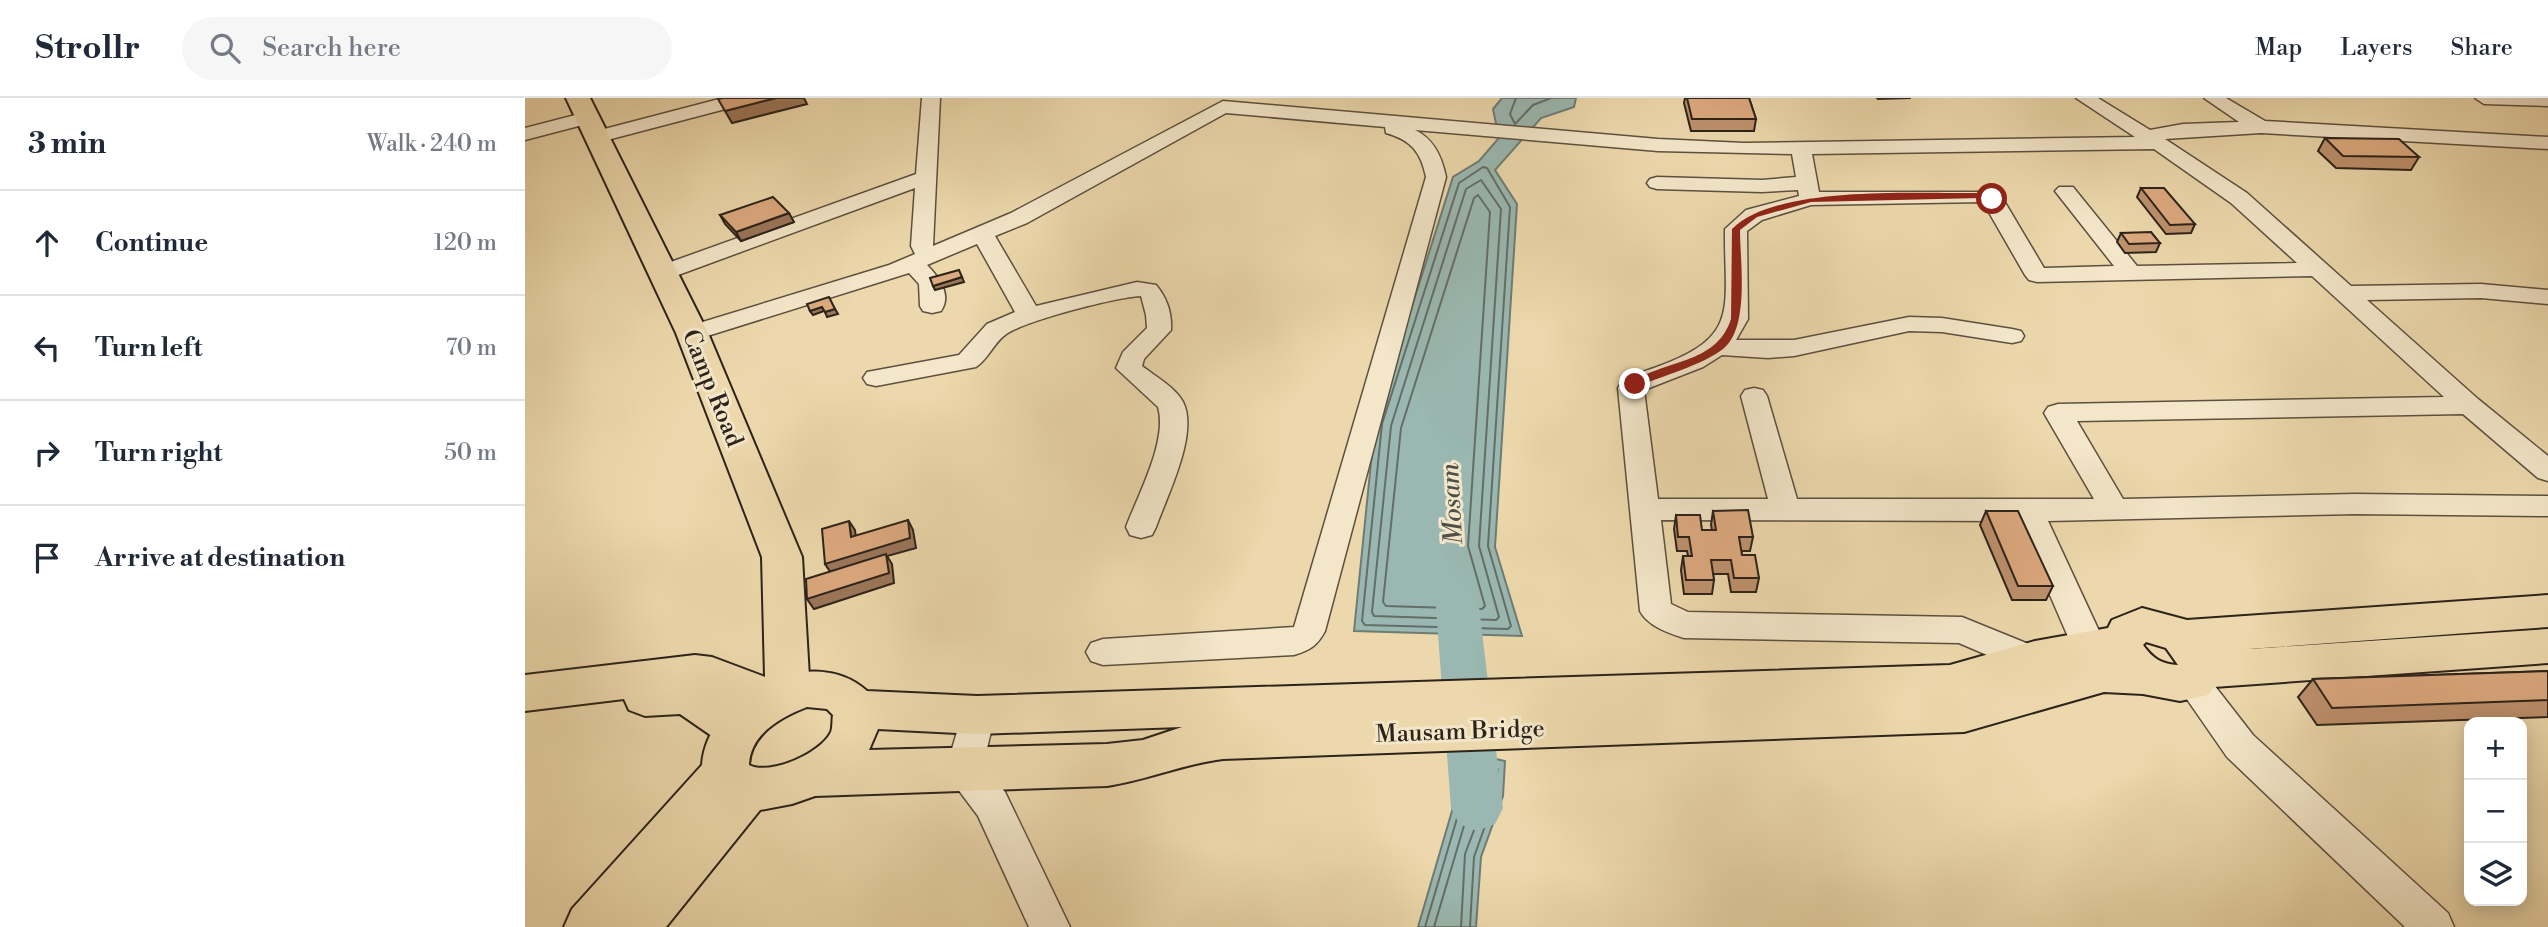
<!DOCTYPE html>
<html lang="en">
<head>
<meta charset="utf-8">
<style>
  body { margin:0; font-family:"Libre Bodoni",serif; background:#f6f6f7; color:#1f2937 }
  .controls { position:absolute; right:21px; bottom:21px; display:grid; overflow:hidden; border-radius:14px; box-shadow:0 4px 18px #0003 }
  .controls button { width:63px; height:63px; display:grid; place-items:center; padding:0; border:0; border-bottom:2px solid #e0e1e3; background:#fff; color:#1f2937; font:35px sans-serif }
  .stop { position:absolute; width:21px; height:21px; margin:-16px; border:5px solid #8f2418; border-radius:50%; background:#fff }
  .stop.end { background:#8f2418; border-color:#fff; box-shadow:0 2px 7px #0008 }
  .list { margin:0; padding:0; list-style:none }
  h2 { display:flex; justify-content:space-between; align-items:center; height:91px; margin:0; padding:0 28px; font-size:30px }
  h2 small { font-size:23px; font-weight:400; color:#747a83 }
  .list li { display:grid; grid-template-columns:46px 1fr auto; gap:21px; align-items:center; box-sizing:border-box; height:105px; padding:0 28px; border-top:2px solid #e0e1e3 }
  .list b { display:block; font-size:26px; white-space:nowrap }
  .list em { font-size:23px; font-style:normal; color:#747a83 }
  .icon { flex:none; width:38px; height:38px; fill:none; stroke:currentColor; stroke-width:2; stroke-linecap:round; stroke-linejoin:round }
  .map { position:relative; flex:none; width:2023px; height:829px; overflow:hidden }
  header { display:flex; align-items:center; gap:42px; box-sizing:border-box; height:98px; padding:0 35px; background:#fff; border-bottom:2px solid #e0e1e3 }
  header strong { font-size:33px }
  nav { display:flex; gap:38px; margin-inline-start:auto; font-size:24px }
  .search { width:490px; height:63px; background:#f6f6f7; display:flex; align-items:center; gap:18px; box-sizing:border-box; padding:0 24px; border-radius:38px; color:#747a83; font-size:26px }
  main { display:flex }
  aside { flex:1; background:#fff }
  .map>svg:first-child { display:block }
  .water { fill:#9ab8b1; stroke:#6e7c75; stroke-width:2 }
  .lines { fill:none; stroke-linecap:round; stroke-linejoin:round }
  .shore { stroke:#636e66; stroke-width:2 }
  .river { fill:#9ab8b1; fill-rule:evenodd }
  .minor-casing { stroke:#5c503f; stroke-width:3 }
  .major-casing { stroke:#2c231b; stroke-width:4 }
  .highway-casing { stroke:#2c231b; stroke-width:4 }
  .minor { fill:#f3e6c9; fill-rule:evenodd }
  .major { fill:#ecd8ac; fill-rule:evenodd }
  .highway { fill:#ecd8ac; fill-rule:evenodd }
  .wall { fill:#be916d; stroke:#2c231b; stroke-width:2 }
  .shaded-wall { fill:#9b7659; stroke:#2c231b; stroke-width:2 }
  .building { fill:#dda97f; stroke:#2c231b; stroke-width:2 }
  .route { fill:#8f2418 }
  .labels { text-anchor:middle; stroke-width:6; stroke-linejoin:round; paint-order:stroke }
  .street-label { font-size:24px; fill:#2c231b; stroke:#f3e6c9 }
  .water-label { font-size:26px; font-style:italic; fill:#4d5048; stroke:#f3e6c9 }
</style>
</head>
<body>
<header>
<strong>Strollr</strong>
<div class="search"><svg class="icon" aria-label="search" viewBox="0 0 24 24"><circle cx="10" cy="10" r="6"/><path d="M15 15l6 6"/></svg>Search here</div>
<nav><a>Map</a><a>Layers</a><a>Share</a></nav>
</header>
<main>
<aside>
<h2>3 min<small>Walk · 240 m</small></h2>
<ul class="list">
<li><svg class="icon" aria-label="ahead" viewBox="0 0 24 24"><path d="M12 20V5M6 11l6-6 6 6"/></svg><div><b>Continue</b></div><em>120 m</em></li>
<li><svg class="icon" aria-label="left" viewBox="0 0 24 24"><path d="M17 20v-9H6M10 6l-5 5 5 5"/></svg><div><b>Turn left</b></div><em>70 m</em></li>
<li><svg class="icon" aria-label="right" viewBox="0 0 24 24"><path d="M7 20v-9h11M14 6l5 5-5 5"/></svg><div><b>Turn right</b></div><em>50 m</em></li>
<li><svg class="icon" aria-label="arrive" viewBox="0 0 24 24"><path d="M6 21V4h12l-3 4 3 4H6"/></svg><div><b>Arrive at destination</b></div></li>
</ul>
</aside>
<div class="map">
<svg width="2023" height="829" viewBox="0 0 2023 829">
  <rect width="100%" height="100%" fill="#ecd8ac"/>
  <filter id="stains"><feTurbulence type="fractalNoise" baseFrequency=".00286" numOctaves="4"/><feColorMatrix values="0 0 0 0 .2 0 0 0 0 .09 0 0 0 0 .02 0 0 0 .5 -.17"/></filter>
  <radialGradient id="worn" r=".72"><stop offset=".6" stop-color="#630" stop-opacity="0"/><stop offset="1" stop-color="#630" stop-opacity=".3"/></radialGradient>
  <g class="water">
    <polygon points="977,0 1051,0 1049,9 1016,20 970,72 992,106 970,449 997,538 829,533 850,325 928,79 954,63 974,40 968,11"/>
    <polygon points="944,655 980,663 978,698 956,759 951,829 893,829"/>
  </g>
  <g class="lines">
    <g class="shore">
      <polyline points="991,0 985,16 990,26 1008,7 1026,0"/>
      <polygon points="958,69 962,70 985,109 963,448 986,528 983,531 840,527 837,523 857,326 934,85"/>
      <polygon points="956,82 976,111 954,448 974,519 971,522 849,518 847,514 866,328 941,91"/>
      <polygon points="953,97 965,114 943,448 960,508 957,511 861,508 858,504 876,330 949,100"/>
      <polyline points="900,829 948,666 951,664 973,671 971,697 949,759 945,829"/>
      <polyline points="909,829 954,677 958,674 963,677 963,695 940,756 936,829"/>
    </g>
    <polygon class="river" points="930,467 945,472 951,483 978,710 970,726 952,733 934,726 926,710 909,483 915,472"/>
    <defs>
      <g id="minor">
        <polygon points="198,0 229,0 227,4 71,45 61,39 64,35"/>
        <path d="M397,0H415L408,148L486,115L698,3L1133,41L1219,45L1610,39L1551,0H1573L1625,32L1658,26L1714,24L1679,0H1701L1740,23L2023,39V51L1736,35L1640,41L1722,95L1826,188L1956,186L2023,192V206L1956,200L1842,202L1953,301L2023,358V383L2013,380L1938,316L1552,323L1598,401L1830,396L2023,398V418L1830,416L1523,423L1581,548L1576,557L1564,561L1552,557L1547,548L1493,423L1136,422L1146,506L1163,514L1437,519L1516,551L1521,561L1516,571L1504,575L1434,545L1159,540C1143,535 1123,528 1115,513L1093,290C1101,277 1115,275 1129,270C1217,239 1199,212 1200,131L1221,112L1274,98L1273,92L1237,94L1132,91L1125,89L1122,85L1125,81L1132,79L1237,82L1271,79L1267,56L1133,53L890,32C909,41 917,59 921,79L800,533C792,548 785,552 769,557L578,567L566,563L561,554L566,545L578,541L769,529L901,79C896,54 886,42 861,35L860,29L701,15L502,125L470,138L511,208L612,184L631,187C642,200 647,215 646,232L619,261L617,268C630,278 651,290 658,304C674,335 642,398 631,429L627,437L616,440L605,437L601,429C613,397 643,342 633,309L591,270L598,254L622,230L621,217L616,198C592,199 498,223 480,237C468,246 464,260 451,269L351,288L342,286L338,280L342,274L434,257L462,226L490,214L452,146L402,167C414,179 427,197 416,213L407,215L398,213L395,208L394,186L384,175L176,240L167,242L158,240L155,235L158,230L364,167L390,156L386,148L390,90L145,180H129L125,175L129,170L391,76ZM1629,51L1706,105L1772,165L1612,168L1548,89H1534L1530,93L1589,168L1519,170L1478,101L1469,94H1294L1287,56ZM1458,104L1500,177L1504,182L1512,184L1787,178L1919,299L1533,306L1523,309L1519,315L1569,401H1272L1242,298L1238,292L1229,290L1220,292L1216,298L1243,401H1133L1119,292L1178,269L1197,257L1243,260L1269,258L1384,233L1417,234L1487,245L1496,243L1499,238L1496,233L1487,231L1417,220L1384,219L1269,242H1211L1223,221L1222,133L1237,122L1286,107Z"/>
        <polygon points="1950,0 2023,0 2023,8 1959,6"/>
        <polygon points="62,14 72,20 69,24 0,42 0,30"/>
        <polygon points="1667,570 1679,574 1728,637 1923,815 1929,829 1880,829 1702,659 1650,584 1655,574"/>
        <polygon points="452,602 464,607 470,617 458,667 480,694 545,829 504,829 453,718 426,682 421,671 440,607"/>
      </g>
      <polygon id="major" points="41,0 65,0 183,235 277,459 285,596 279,609 250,621 213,607 229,617 236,631 229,645 213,651 197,645 155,616 120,618 104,612 99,601 0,613 0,577 170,557 187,559 240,579 237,459 151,235"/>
      <path id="highway" d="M2023,497V529L1724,551L2023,531V565L1689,589L1683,597L1655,603L1618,596L1579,594L1439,634L698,661C658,666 622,682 582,688L290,698L267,706L235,712L141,829H39L47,811L177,667C182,597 287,543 342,593L452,598L1425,567L1510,543L1583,530L1587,522L1617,510L1662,522ZM1621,544L1641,550L1653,567C1637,566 1628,561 1618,547ZM282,609L302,611L308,617C307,622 308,629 306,634C296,655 245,678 224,667C225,636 256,619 282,609ZM657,629L618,642L582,646L344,652L353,631L452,636Z"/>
    </defs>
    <use href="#minor" class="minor-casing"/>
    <use href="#major" class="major-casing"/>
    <use href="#highway" class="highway-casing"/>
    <use href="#minor" class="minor"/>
    <use href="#major" class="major"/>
    <use href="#highway" class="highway"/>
  </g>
  <g class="wall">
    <polygon points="1160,0 1224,0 1231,21 1229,33 1166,33 1159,5"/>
    <polygon points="1352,0 1386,0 1353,1"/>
    <polygon points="1800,40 1894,59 1886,72 1811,70 1793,53"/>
    <polygon points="1616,90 1670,126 1666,135 1641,136 1612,99"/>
    <polygon points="195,117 269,124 216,143 200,126"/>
    <polygon points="1596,135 1635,145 1631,154 1600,155 1592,144"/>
    <polygon points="1188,413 1228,439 1225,453 1216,453 1217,457 1234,480 1231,494 1206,494 1203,476 1188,476 1189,482 1187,496 1159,496 1156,472 1158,458 1163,458 1162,453 1152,453 1149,431 1151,417 1177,432 1187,432 1186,427"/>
    <polygon points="1461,413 1528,488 1521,502 1487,502 1455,427"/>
    <polygon points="2023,573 2023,619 1792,627 1773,599 1788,581"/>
  </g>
  <g class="shaded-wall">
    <polygon points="251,0 279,0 282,6 207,25 200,13"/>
    <polygon points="264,115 269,124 216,143 211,134"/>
    <polygon points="437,179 439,184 410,192 408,188"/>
    <polygon points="297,209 299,213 288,217 285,213"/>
    <polygon points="310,211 313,216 302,219 300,214"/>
    <polygon points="383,422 388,432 391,450 362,458 367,466 369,485 289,511 282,501 306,475 300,466"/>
    <polygon points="324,423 330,432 332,449 326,439"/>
  </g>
  <g class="building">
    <polygon points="198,0 251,0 200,13 193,1"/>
    <polygon points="1162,0 1224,0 1231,21 1167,21"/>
    <polygon points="1800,40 1874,41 1894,59 1818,58"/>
    <polygon points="1616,90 1639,90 1670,126 1645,127"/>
    <polygon points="248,99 264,115 211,134 195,117"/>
    <polygon points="1626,134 1635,145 1604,146 1596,135"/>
    <polygon points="434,172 437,179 408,188 405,180"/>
    <polygon points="304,199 310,211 300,214 297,209 285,213 282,206"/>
    <polygon points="1223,412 1228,439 1214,439 1217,457 1230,457 1234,480 1209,480 1206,462 1186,462 1189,482 1161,482 1158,458 1167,458 1164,439 1153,439 1151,417 1175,417 1177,432 1191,432 1188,413"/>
    <polygon points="1461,413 1493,413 1528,488 1493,488"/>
    <polygon points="383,422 385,440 300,466 297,431 324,423 326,439"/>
    <polygon points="361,456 364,475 282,501 281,481"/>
    <polygon points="2023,573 2023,602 1807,610 1788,581"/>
  </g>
  <path class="route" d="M1457,95L1471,101L1467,104L1456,100L1286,104L1232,119L1215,132C1215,163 1225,230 1198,251C1177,267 1138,278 1113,288L1105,286C1137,261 1191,268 1206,221L1207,131C1252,86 1394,96 1457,95Z"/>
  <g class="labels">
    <g class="street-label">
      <text transform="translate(188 290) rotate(68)" y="8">Camp Road</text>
      <text transform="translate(935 633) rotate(-2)" y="8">Mausam Bridge</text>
    </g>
    <g class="water-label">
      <text transform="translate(926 406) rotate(-93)" y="9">Mosam</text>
    </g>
  </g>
  <rect width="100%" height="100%" filter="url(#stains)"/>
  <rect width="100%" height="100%" fill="url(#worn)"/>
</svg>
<div class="controls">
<button>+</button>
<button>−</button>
<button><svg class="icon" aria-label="layers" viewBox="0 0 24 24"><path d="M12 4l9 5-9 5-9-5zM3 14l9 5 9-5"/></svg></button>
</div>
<div class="stop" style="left:1467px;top:101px"></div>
<div class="stop end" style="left:1110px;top:286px"></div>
</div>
</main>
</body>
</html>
